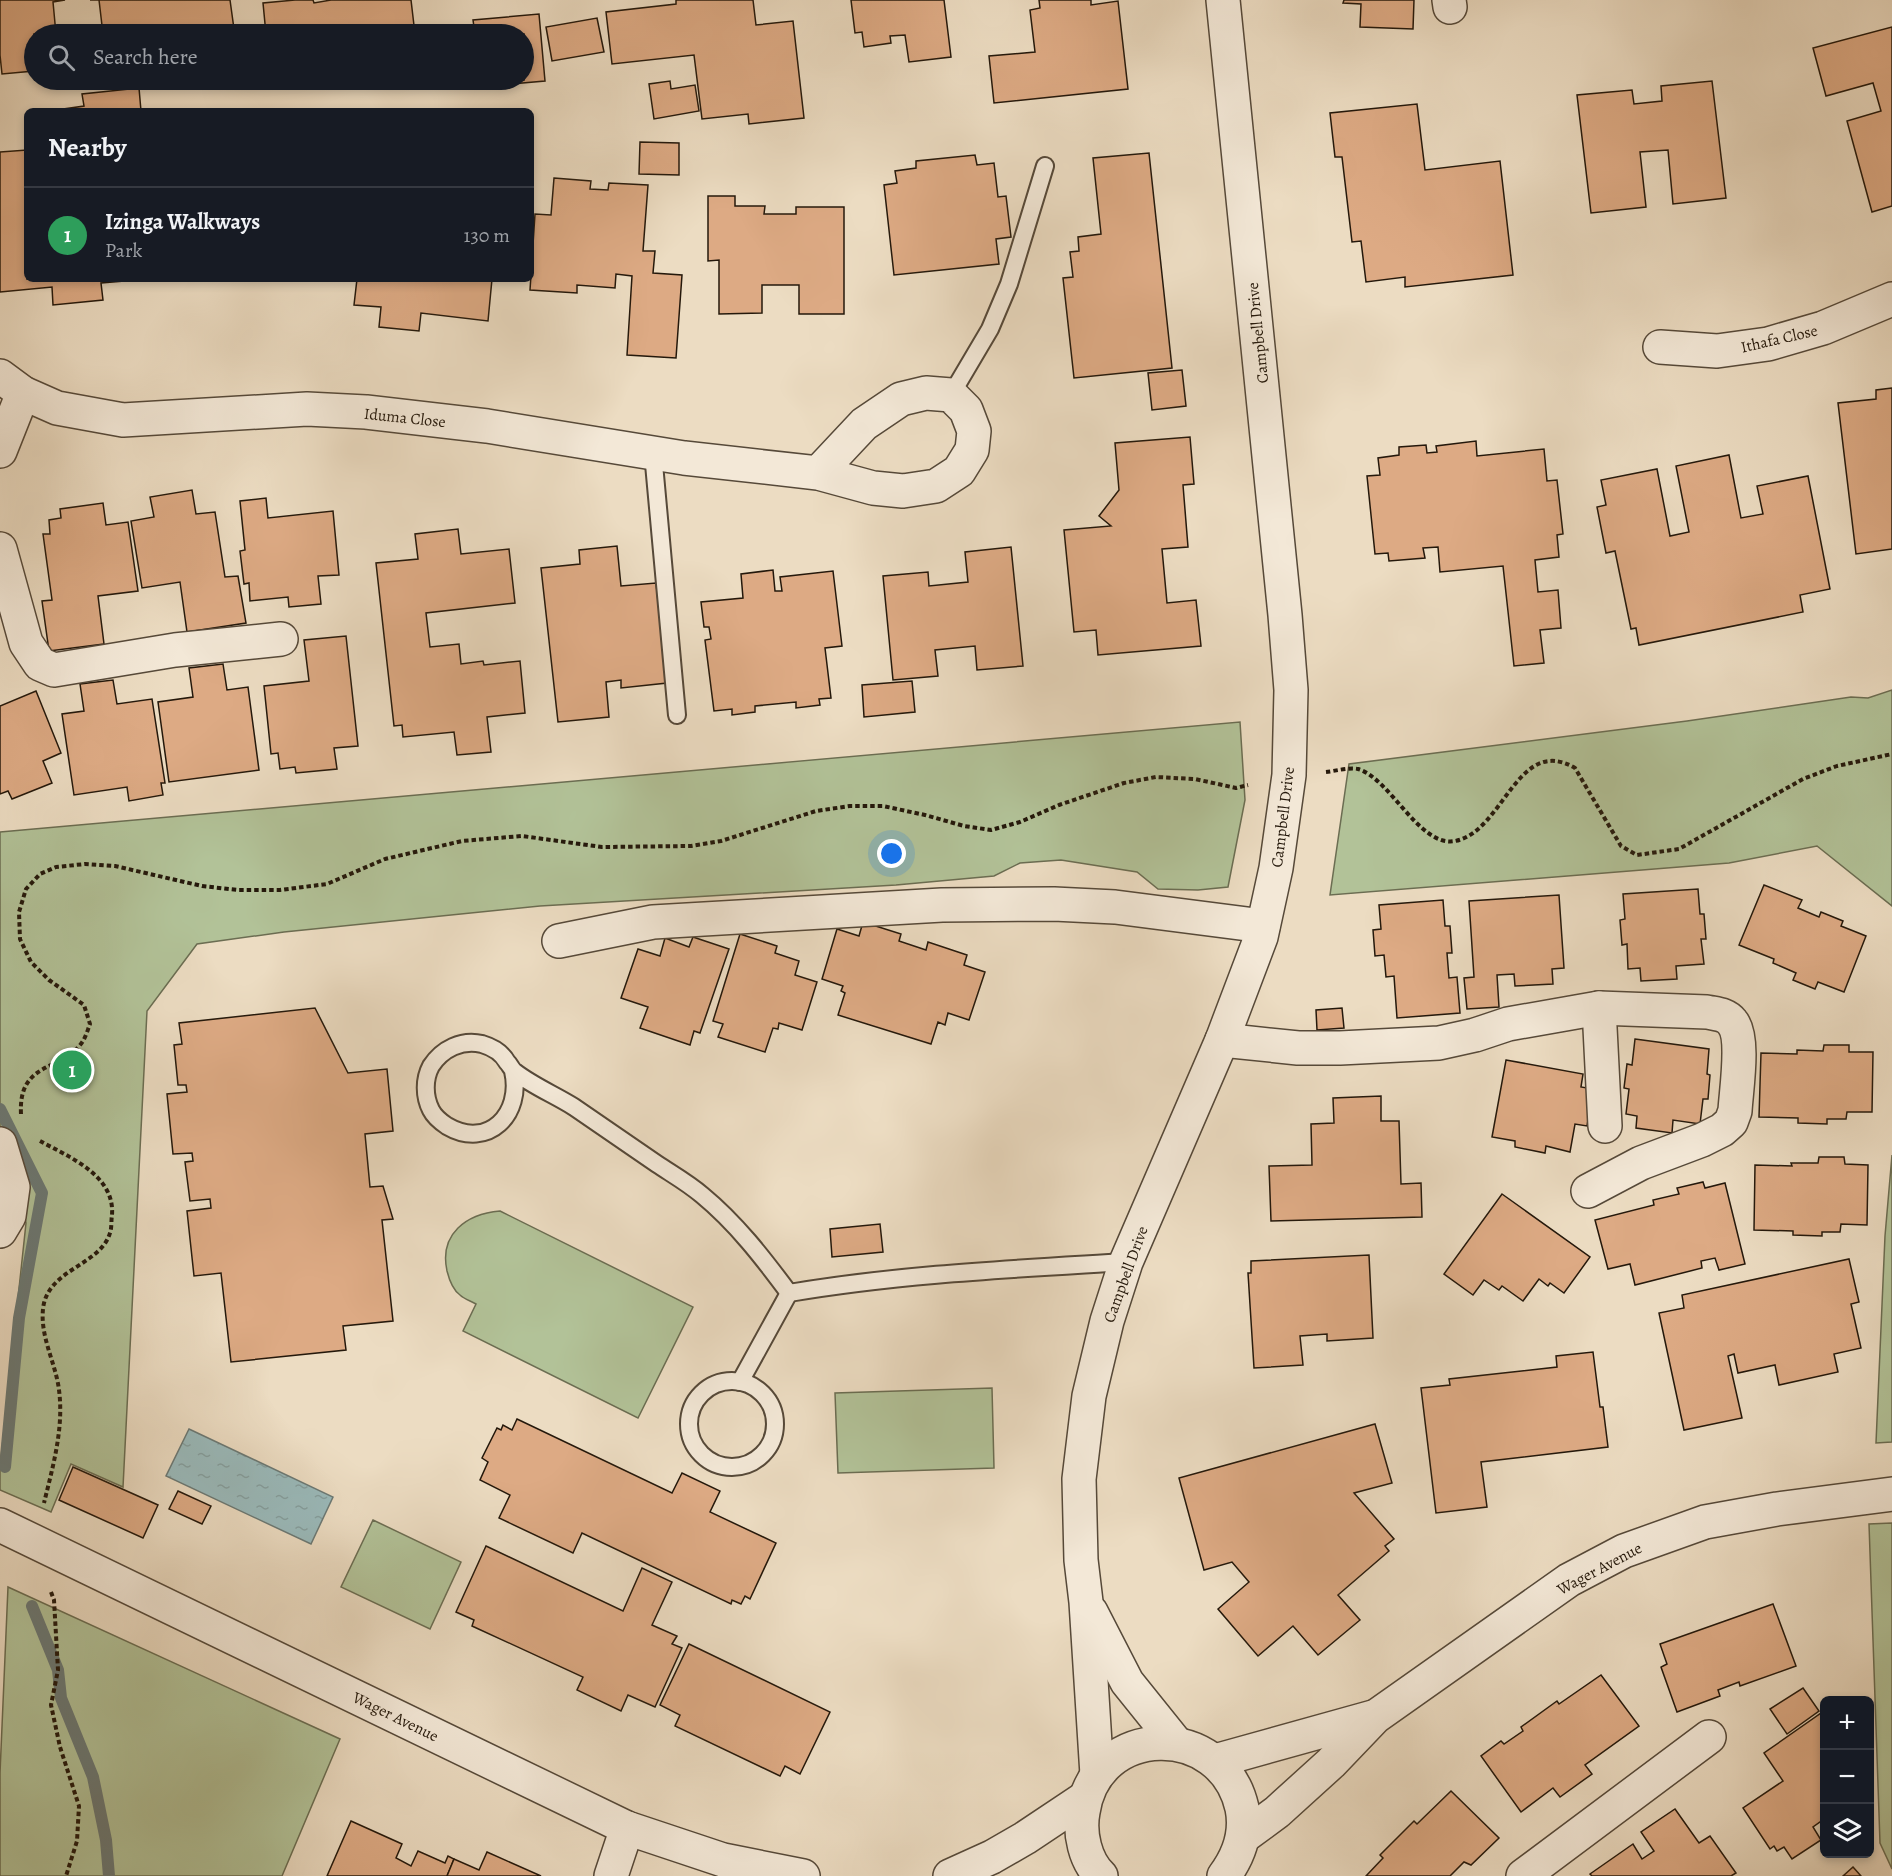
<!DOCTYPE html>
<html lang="en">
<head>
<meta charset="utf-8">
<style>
  body { margin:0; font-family:Alegreya,serif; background:#242831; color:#f1f3f6 }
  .controls { position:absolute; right:18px; bottom:18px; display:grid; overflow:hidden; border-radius:9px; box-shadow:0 3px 9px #0003 }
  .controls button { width:54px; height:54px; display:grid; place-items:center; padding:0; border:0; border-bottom:2px solid #363941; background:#171b24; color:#f1f3f6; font:30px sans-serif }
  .you { position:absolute; left:892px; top:854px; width:21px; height:21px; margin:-15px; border:4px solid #fff; border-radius:50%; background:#1a73e8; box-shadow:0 0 0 9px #1a73e833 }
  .badge { display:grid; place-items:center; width:39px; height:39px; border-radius:50%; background:#c59692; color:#fff; font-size:20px; font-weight:700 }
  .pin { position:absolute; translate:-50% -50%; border:3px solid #fff; box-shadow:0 2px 6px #0006 }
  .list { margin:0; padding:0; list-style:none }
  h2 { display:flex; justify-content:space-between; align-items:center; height:78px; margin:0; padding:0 24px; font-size:26px }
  h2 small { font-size:20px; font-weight:400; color:#9ea1a6 }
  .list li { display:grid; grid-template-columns:39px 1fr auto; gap:18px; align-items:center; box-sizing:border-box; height:96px; padding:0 24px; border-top:2px solid #363941 }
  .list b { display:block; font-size:22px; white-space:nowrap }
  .list p { margin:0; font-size:20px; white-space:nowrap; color:#9ea1a6 }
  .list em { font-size:20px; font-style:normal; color:#9ea1a6 }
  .icon { flex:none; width:33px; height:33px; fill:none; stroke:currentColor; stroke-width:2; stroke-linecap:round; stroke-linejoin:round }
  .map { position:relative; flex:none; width:1892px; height:1876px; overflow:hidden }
  .search { position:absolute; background:#171b24; box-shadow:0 3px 9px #0003; left:24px; top:24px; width:510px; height:66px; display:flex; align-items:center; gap:15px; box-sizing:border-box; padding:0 21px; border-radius:33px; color:#9ea1a6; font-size:22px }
  .panel { position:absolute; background:#171b24; box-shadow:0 3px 9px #0003; left:24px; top:108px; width:510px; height:174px; border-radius:9px }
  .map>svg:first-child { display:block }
  .green { fill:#b2c298; stroke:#6b6d52; stroke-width:1.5 }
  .water { fill:url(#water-ripples); stroke:#6b7975; stroke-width:1.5 }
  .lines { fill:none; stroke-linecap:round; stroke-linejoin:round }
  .stream { stroke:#6b7975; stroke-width:12 }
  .building { fill:#ddaa84; stroke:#24180b; stroke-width:1.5 }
  .service-casing { stroke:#564939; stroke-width:20 }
  .minor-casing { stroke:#564939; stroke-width:36 }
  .path { stroke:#24180b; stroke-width:4; stroke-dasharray:4.5 3; stroke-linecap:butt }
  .service { stroke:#f3e8d7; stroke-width:16 }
  .minor { stroke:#f3e8d7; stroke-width:33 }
  .labels { text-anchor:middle; stroke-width:4.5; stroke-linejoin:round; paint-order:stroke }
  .street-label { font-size:16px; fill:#24180b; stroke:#f3e8d7 }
</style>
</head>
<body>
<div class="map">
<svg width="1892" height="1876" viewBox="0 0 1892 1876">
  <defs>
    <pattern id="water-ripples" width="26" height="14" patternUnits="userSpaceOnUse" patternTransform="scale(1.5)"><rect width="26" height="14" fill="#9ababb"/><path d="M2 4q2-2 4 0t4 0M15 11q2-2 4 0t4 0" fill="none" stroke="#859f9f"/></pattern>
  </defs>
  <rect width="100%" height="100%" fill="#ecdcc2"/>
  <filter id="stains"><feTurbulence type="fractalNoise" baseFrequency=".00333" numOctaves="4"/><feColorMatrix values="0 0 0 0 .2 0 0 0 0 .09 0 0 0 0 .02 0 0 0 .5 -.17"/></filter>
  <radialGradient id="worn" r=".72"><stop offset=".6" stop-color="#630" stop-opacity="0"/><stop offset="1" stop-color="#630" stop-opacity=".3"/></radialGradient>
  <g class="green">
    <polygon points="1892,690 1892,906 1817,846 1729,863 1330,895 1349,764 1687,721 1851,697 1868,698"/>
    <polygon points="1240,722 1245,800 1228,887 1198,890 1158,889 1137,872 1061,860 1020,863 994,876 896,885 540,906 284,932 197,944 147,1011 123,1487 71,1464 51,1512 0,1490 0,1467 26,1223 15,1167 0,1129 0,832"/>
    <polygon points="1892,1155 1892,1442 1876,1443 1885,1236"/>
    <path d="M500,1211L693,1307L638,1418L463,1331L476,1304C471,1301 464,1299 460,1295C453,1290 449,1279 447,1271C439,1234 466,1214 500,1211Z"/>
    <polygon points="992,1388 994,1468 838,1473 835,1393"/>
    <polygon points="373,1520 461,1562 430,1629 341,1587"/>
    <polygon points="1892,1523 1892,1869 1880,1843 1869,1524"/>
    <polygon points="8,1587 340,1739 282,1876 0,1876 0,1773"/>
  </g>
  <polygon class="water" points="189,1429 333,1497 311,1544 166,1476"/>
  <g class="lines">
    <g class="stream">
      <polyline points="0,1109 42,1193 19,1318 5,1467"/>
      <polyline points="32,1606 58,1670 61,1698 93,1777 106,1840 109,1876"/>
    </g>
  </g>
  <g class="building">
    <polygon points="0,0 65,0 53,2 56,34 34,34 34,71 2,74 0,55"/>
    <polygon points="90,0 230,0 234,29 185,34 103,34 99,0"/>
    <polygon points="295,0 313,0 314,3 331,0 411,0 415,34 266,34 263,3"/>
    <polygon points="676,0 753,0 756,25 793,21 804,118 749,124 748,114 702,119 694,55 612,64 606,12 676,4"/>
    <polygon points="851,0 944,0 951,57 909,62 905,35 890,36 891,43 864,47 862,32 855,33"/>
    <polygon points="1039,0 1091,0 1091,5 1118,1 1128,89 994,103 989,56 1035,52 1030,10 1040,8"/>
    <polygon points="1344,0 1414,0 1413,29 1360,27 1361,4 1343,3"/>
    <polygon points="539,14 545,81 479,87 479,80 524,80 524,34 475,34 473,20"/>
    <polygon points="597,18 604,52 552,61 546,27"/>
    <polygon points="1892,27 1892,206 1872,212 1847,121 1881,111 1873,83 1826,96 1813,48"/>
    <polygon points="670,81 671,89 695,85 699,111 654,119 649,84"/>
    <polygon points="1712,81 1726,198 1673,204 1668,150 1640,152 1646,207 1591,213 1577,95 1632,90 1634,104 1662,101 1661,86"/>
    <polygon points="139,88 141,111 49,111 84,106 82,94"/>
    <polygon points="1417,104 1425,170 1500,161 1513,275 1405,287 1405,277 1366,282 1361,241 1352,242 1342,157 1335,157 1330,113"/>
    <rect x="166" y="110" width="81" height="1"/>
    <polygon points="640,142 679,143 679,175 639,174"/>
    <polygon points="27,150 27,279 124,279 124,281 101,283 103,300 53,305 52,287 0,292 0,152"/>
    <polygon points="1149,153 1172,368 1074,378 1063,278 1073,277 1070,252 1079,251 1078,237 1101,234 1093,158"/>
    <polygon points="975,155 977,165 994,163 998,197 1006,196 1011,237 996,239 999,264 894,275 884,185 897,183 895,171 916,168 916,161"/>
    <polygon points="554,178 591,181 590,189 608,190 609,183 648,185 643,251 655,251 653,273 682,275 676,358 627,355 632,276 616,274 615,288 577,285 577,293 530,290 535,214 551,215"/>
    <polygon points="708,196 735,196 735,206 765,206 764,214 796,214 796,207 844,207 844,314 799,314 799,285 762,285 762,313 719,314 719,260 708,261"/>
    <polygon points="357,279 492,279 488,321 421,313 419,331 379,327 381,307 354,305"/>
    <polygon points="1182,370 1186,406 1152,410 1148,373"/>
    <polygon points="1892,388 1892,549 1856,554 1838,403 1876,399 1876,390"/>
    <polygon points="1190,437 1194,484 1183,485 1188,547 1162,549 1167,603 1196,600 1201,646 1098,655 1096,630 1074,632 1064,530 1111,526 1099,516 1119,490 1115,443"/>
    <polygon points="1476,441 1477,456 1544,449 1547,481 1557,480 1563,534 1557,535 1559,557 1535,560 1538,592 1558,590 1561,628 1540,630 1544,663 1514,666 1503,566 1440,572 1438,547 1423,548 1425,558 1389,561 1388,553 1375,554 1367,476 1380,475 1378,458 1399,455 1399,447 1426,445 1427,453 1437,452 1436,446"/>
    <polygon points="1729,455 1741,518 1763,514 1757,486 1808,476 1830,589 1800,595 1803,612 1639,645 1636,628 1631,629 1615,551 1606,553 1597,507 1606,505 1601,480 1657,469 1670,536 1689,532 1676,466"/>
    <polygon points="192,490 196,514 215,512 225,577 238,576 246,623 187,632 180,582 142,588 131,521 154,517 150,497"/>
    <polygon points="266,498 268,518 333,511 339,575 318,576 321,604 289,607 288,597 250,601 249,583 244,584 240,551 245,550 240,501"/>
    <polygon points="103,503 106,525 128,522 138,591 98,596 104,644 49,651 42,601 52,600 43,534 50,534 49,520 61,518 60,509"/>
    <polygon points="458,529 461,554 509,549 515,603 426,613 430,647 459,644 461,664 483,661 484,665 520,661 525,713 487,717 491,752 457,755 454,732 403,737 402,725 394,726 376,563 418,559 415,534"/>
    <polygon points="617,546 621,586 656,583 667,683 621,688 621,680 606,682 609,717 558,722 541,568 580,564 579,550"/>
    <polygon points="1011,547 1023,666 977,670 975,646 935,650 938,676 893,680 883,576 928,572 929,586 968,582 965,552"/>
    <polygon points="773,570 775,591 782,591 780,577 833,571 842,646 825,648 831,698 819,699 820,705 796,708 796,702 755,706 755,712 732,715 732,709 714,711 705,640 711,639 709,627 704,627 701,602 743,598 741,574"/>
    <polygon points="346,636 358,746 334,748 337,769 296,773 295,767 280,769 278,753 271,754 264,686 309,681 304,640"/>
    <polygon points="223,664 227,690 248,687 259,770 169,782 158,702 193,697 189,668"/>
    <polygon points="113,680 117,704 152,699 165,783 161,783 163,795 129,801 127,787 74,795 62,714 84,711 80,684"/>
    <polygon points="912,681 915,712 864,717 862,685"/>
    <polygon points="36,691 61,753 43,761 52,783 12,799 8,791 0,794 0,706"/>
    <polygon points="1764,885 1802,900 1798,908 1819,917 1821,912 1843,921 1841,926 1866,936 1844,992 1818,982 1815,989 1793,980 1796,973 1773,963 1774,959 1739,945"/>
    <polygon points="1698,889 1700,914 1704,914 1706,939 1701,939 1704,964 1676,966 1677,979 1641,981 1640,968 1628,969 1627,944 1622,945 1620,920 1625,919 1623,894"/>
    <polygon points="1559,895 1564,968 1552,969 1553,984 1515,986 1514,974 1497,975 1499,1007 1467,1009 1464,978 1474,977 1469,901"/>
    <polygon points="1443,900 1445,926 1450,926 1452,953 1447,953 1449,978 1457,977 1460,1013 1397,1018 1394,976 1386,977 1384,955 1375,956 1373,930 1381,929 1379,905"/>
    <polygon points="863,922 901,934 899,941 926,950 928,942 967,955 964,965 985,972 969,1020 948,1013 945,1025 938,1022 931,1044 838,1015 845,993 841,991 843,986 822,979 837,929 859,936"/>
    <polygon points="740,934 777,946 775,953 799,961 795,975 817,982 802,1030 779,1023 778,1029 773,1028 765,1052 718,1037 723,1024 713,1021"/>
    <polygon points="693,937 729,949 700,1033 694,1031 690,1045 640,1028 648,1007 621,998 638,949 660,956 665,938 689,947"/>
    <polygon points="315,1008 348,1073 387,1069 393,1131 365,1134 370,1187 383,1186 393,1219 382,1220 393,1321 343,1326 346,1350 231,1362 221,1273 194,1276 187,1211 211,1208 210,1199 190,1201 185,1162 193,1161 192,1153 173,1154 167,1094 187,1092 186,1085 178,1085 174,1045 182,1044 179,1023"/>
    <polygon points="1342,1008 1344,1028 1317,1030 1316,1010"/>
    <polygon points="1635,1039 1709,1049 1707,1074 1710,1075 1708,1099 1703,1099 1700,1124 1673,1120 1672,1133 1636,1128 1637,1116 1626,1114 1629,1089 1624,1088 1627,1064 1632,1065"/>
    <polygon points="1824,1045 1849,1045 1849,1052 1873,1052 1872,1112 1847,1112 1846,1119 1827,1119 1827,1124 1798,1123 1798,1118 1759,1117 1761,1053 1797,1054 1797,1050 1823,1051"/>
    <polygon points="1506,1060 1583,1074 1581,1087 1593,1089 1587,1126 1575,1124 1570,1152 1546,1146 1545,1153 1515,1147 1515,1141 1492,1137"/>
    <polygon points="1381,1096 1381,1121 1399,1121 1401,1184 1421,1183 1422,1217 1271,1221 1269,1166 1312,1165 1311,1124 1334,1123 1333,1098"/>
    <polygon points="1819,1157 1844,1157 1845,1164 1868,1165 1867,1225 1841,1224 1840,1232 1822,1232 1822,1236 1793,1235 1793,1231 1754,1230 1755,1165 1792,1166 1791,1163 1818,1163"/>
    <polygon points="1703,1182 1705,1188 1725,1183 1745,1264 1719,1270 1715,1258 1701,1261 1702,1268 1635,1285 1630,1264 1608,1269 1595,1220 1654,1205 1653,1200 1679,1194 1677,1188"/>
    <polygon points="1502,1194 1590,1257 1564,1293 1550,1283 1548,1286 1539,1279 1523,1301 1502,1286 1499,1290 1484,1280 1473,1295 1444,1274"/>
    <polygon points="880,1224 883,1252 832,1257 830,1229"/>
    <polygon points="1369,1255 1373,1338 1327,1341 1327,1334 1300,1336 1303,1365 1254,1368 1248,1273 1251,1273 1251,1261"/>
    <polygon points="1849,1259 1859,1302 1851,1304 1861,1348 1834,1354 1838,1372 1779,1385 1775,1365 1738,1373 1734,1354 1728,1356 1742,1418 1684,1430 1659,1313 1684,1308 1682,1295"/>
    <polygon points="1593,1352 1600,1407 1603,1407 1608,1447 1481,1462 1487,1507 1436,1513 1421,1388 1450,1385 1449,1379 1557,1367 1556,1356"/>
    <polygon points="517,1419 672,1493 682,1473 720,1491 710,1512 776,1543 750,1599 745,1596 741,1604 732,1600 731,1604 582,1533 573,1553 499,1518 510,1495 480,1480 488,1462 482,1458 497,1428 501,1430 503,1425 512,1430"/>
    <polygon points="1375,1424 1392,1483 1354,1493 1394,1539 1385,1546 1389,1551 1338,1595 1360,1620 1318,1655 1293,1626 1258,1656 1218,1609 1249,1582 1232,1562 1204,1570 1179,1478"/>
    <polygon points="73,1467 158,1505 143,1538 59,1500"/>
    <polygon points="178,1491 211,1506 202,1524 169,1509"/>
    <polygon points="486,1546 623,1611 642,1568 672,1582 652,1625 677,1636 672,1644 682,1648 655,1707 628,1695 621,1711 577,1690 583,1677 472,1626 474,1620 456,1612"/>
    <polygon points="1773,1604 1796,1666 1740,1686 1739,1682 1718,1690 1720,1696 1677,1712 1661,1667 1667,1664 1660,1644"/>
    <polygon points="689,1644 830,1712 800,1774 785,1766 780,1776 675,1726 680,1715 660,1705"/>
    <polygon points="1601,1675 1639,1726 1585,1765 1592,1774 1560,1797 1553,1788 1521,1812 1481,1756 1501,1741 1504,1744 1523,1731 1521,1727 1557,1701 1559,1704"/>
    <polygon points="1803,1688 1819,1711 1787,1734 1770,1709"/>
    <polygon points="1824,1711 1824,1819 1813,1827 1821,1840 1792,1859 1784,1847 1777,1851 1774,1846 1770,1849 1743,1808 1783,1781 1764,1753"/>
    <polygon points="1451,1791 1499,1838 1471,1865 1464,1862 1450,1876 1366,1876 1383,1858 1380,1855 1414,1821 1417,1824"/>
    <polygon points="1675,1809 1699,1843 1710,1836 1736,1873 1731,1876 1592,1876 1590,1874 1633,1844 1642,1859 1654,1851 1641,1832"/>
    <polygon points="351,1821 402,1844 396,1858 411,1866 418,1851 445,1863 448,1856 454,1859 447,1876 327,1876"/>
    <polygon points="487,1852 541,1876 447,1876 454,1859 479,1870"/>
    <polygon points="1853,1867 1861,1876 1843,1876"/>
  </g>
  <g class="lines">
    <defs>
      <g id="service">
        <polyline points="951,395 990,329 1009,284 1045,166"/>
        <polyline points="653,453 677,715"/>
        <path d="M513,1071C523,1114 488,1150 447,1126C441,1122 434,1116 431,1110C424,1096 424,1079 431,1066C442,1049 462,1039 482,1044C492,1047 502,1053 507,1062C510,1065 512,1070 515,1072C533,1086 555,1095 574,1107C602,1126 629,1145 657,1164C672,1174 688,1183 702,1195C736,1223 763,1258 789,1293"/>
        <path d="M789,1293C901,1274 1013,1269 1126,1262"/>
        <circle cx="732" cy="1424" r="43"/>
        <polyline points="740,1382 789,1293"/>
      </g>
      <g id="minor">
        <polyline points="1449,0 1450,7"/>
        <polyline points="1660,347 1717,351 1768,344 1823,328 1892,299"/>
        <polyline points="0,376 23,393 57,408 123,420 307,409 366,412 487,426 684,458 818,473 873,488 903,491 936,486 959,471 972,450 974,431 966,410 951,395 926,393 901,399 864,424 818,473"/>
        <polyline points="0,451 23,393"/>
        <polyline points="0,549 26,643 40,664 54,670 175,650 281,639"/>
        <polyline points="559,941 653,922 942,905 1054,904 1115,907 1263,926"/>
        <polyline points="1599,1008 1605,1126"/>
        <path d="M1222,1040L1298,1048H1340L1439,1043L1475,1035L1508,1024L1599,1008L1707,1012C1716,1014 1726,1014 1732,1022C1745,1037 1736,1091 1735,1111L1731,1122L1722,1130L1702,1140L1641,1163L1588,1191"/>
        <polyline points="0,1144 13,1187 9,1216 0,1231"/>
        <polyline points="0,1525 627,1828 723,1860 803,1876"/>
        <polyline points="1091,1612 1127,1682 1176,1743"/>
        <polyline points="1215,1761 1373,1717"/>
        <polyline points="1097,1775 1086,1602 1081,1560 1079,1479 1089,1396 1107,1321 1126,1262 1222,1040 1261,937 1276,868 1289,775 1291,690 1285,615 1223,0"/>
        <polyline points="1243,1837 1277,1812 1331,1763 1375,1717 1569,1580 1624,1551 1705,1522 1777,1509 1892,1494"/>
        <polyline points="611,1876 627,1828"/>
        <polyline points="950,1876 992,1857 1025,1838 1085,1798"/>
        <path d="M1101,1876C1085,1861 1079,1833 1083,1812C1096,1722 1222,1720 1242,1808C1247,1833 1239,1856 1224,1876"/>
        <polyline points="1523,1876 1709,1737"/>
      </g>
    </defs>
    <use href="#service" class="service-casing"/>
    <use href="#minor" class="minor-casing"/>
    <g class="path">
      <path d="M1326,772C1335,771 1350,767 1358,769C1390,778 1420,848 1455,841C1504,832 1517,734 1575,768L1621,846L1637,855L1679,849L1803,779L1837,766L1892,754"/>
      <path d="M21,1114C18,1060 63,1072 83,1041C86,1036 88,1029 90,1024L84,1005L49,980L31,962L20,939L19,912L26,889L40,874L56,867L85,864L115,866L202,886L238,890H280L327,884L385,859L462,841L522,836L602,847L691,846L721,841L816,811L850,806H883L925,815L964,826L991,830L1020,822L1059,805L1124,783L1156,777L1195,779L1236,788L1248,785"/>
      <path d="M40,1141C69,1157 115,1175 112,1215C111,1220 112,1227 110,1233C100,1266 47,1269 43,1309C40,1337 56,1364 59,1390C64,1428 53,1466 44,1503"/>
      <polyline points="51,1592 54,1600 58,1670 51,1705 60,1747 79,1806 77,1841 66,1876"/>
    </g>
    <use href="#service" class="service"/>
    <use href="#minor" class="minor"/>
  </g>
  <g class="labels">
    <g class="street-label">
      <text transform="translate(1257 333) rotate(-96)" y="6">Campbell Drive</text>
      <text transform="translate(1779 338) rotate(-13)" y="6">Ithafa Close</text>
      <text transform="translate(405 417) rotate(6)" y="6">Iduma Close</text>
      <text transform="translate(1282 817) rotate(-83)" y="6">Campbell Drive</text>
      <text transform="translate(1125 1274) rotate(-70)" y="6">Campbell Drive</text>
      <text transform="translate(1599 1568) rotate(-28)" y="6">Wager Avenue</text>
      <text transform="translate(396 1716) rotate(26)" y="6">Wager Avenue</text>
    </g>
  </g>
  <rect width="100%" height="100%" filter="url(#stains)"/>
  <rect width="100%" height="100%" fill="url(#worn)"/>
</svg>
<div class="controls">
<button>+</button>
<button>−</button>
<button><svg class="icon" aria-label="layers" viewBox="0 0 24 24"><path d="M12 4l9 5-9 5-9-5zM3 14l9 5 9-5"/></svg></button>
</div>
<div class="you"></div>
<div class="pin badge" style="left:72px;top:1070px;background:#2e9e5b">1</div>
<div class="search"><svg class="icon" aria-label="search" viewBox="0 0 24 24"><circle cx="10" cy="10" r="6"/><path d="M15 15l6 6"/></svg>Search here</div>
<section class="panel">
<h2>Nearby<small></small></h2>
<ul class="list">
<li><span class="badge" style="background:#2e9e5b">1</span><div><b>Izinga Walkways</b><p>Park</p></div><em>130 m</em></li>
</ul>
</section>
</div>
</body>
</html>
